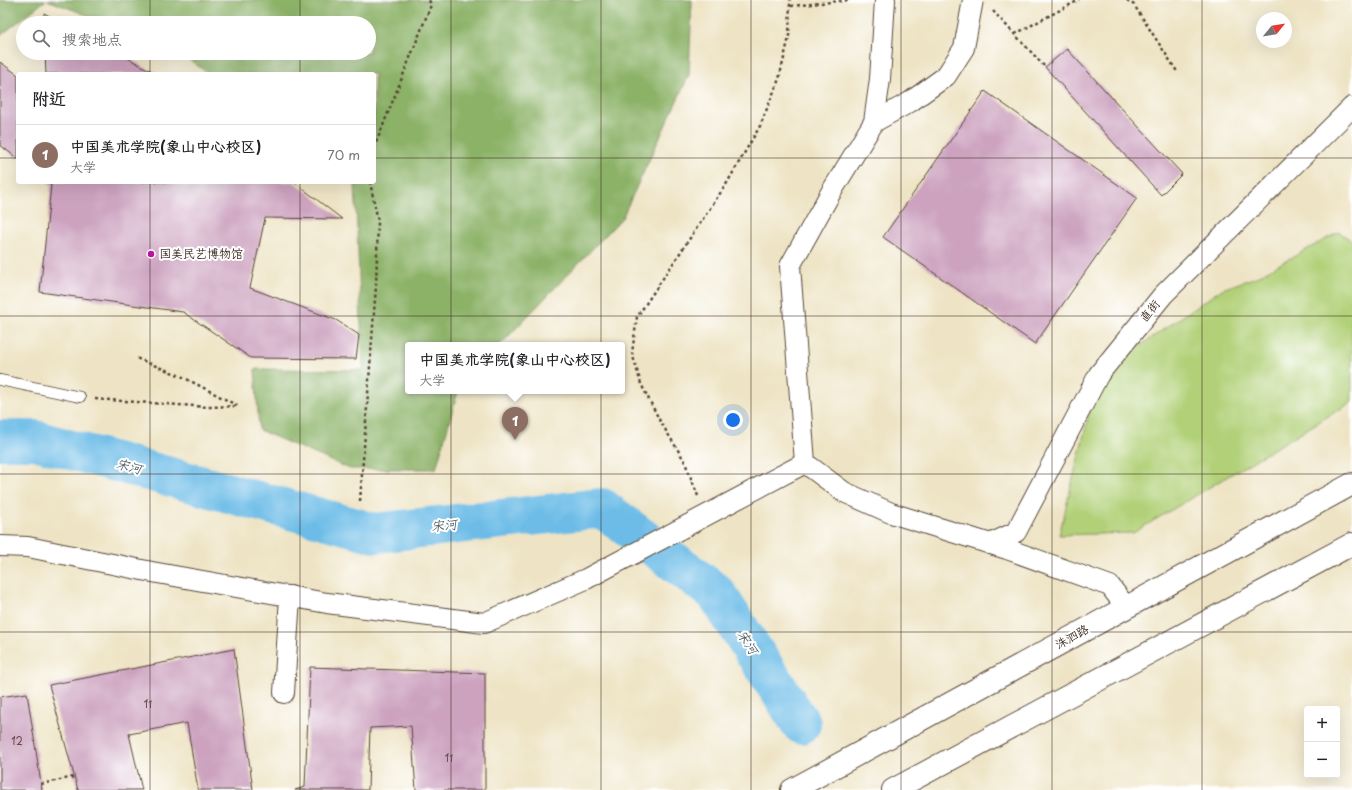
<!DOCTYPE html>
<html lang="zh">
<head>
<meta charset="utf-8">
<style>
  body { margin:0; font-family:"Playpen Sans","LXGW WenKai TC",sans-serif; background:#f2f2f2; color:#202124 }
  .controls { position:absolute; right:12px; bottom:12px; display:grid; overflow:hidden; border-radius:4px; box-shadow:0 4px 16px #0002 }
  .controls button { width:36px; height:36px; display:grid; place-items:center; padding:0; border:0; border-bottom:1px solid #e0e0e0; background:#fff; color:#202124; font:20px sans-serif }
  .compass { position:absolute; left:1256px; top:12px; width:36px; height:36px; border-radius:50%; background:#fff; box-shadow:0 4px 16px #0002; rotate:60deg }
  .you { position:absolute; left:733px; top:420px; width:14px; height:14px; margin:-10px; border:3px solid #fff; border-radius:50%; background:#1a73e8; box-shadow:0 0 0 6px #1a73e833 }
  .badge { display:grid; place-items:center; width:26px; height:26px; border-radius:50%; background:#2563eb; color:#fff; font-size:13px; font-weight:700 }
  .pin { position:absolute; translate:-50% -33px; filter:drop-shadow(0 1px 2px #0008) }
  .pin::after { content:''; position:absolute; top:21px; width:14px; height:12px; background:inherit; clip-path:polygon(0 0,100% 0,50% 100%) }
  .popup { position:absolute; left:405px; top:342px; width:220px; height:52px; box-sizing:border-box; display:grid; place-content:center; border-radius:4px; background:#fff; filter:drop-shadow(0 1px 3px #0005); font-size:13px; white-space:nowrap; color:#757577 }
  .popup b { font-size:15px; color:#202124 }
  .popup::after { content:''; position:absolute; left:50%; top:100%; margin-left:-8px; border:8px solid transparent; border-top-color:#fff }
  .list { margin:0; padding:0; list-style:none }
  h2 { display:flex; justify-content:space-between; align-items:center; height:52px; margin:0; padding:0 16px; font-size:17px }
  h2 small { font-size:13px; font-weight:400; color:#757577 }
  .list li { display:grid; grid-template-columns:26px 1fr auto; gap:12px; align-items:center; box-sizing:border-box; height:60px; padding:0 16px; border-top:1px solid #e0e0e0 }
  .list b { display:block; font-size:15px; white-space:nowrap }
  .list p { margin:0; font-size:13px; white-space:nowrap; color:#757577 }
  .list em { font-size:13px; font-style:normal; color:#757577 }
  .icon { flex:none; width:22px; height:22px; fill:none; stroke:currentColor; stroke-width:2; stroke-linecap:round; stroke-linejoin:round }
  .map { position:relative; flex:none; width:1352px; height:790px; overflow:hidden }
  .search { position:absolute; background:#fff; box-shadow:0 4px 16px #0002; left:16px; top:16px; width:360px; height:44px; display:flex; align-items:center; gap:10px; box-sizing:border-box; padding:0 14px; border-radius:22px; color:#757577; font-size:15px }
  .panel { position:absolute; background:#fff; box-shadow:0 4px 16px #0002; left:16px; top:72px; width:360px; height:112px; border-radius:4px }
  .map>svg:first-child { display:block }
  .green { fill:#b1d077; stroke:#767d4a }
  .forest { fill:#8cb268; stroke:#646e43 }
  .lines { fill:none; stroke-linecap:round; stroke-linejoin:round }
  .river { stroke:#6cbce7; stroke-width:40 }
  .building { fill:#cca2bf }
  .lane-casing { stroke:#564637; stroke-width:12 }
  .street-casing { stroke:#564637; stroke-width:22 }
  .primary-casing { stroke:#564637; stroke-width:24 }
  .path { stroke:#564637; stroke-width:2.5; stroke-dasharray:3 3; stroke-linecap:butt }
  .lane { stroke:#fff; stroke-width:10 }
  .street { stroke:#fff; stroke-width:20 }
  .primary { stroke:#fff; stroke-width:22 }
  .grid { fill:none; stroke:#3b2a1e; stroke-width:1; stroke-opacity:0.55 }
  .poi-dot { fill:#b5179e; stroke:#fff; stroke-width:1.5 }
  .labels { text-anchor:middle; stroke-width:4; stroke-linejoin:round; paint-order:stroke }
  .number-label { font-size:10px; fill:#5f4846 }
  .poi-label { font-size:12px; fill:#3b2a1e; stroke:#fff; text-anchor:start }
  .street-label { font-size:12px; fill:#3b2a1e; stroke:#fff }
  .water-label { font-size:13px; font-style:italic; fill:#4c5d64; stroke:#fff }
</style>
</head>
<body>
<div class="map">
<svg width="1352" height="790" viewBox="0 0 1352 790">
  <rect width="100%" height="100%" fill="#fff"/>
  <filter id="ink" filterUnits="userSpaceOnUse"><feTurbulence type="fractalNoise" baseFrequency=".025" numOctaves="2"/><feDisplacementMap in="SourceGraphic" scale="8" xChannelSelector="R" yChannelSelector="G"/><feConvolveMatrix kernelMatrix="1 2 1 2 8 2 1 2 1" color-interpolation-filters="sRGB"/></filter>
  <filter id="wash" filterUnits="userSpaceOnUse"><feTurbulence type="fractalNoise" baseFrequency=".012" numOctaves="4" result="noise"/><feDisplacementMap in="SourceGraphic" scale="16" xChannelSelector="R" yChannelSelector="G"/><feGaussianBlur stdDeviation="0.9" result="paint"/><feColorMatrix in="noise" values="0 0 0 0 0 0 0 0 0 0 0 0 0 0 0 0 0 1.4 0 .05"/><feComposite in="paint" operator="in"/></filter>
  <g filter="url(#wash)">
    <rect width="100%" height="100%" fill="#eee4c5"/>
    <polygon class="green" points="1339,232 1352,241 1352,402 1133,533 1059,535 1099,374 1222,289 1256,277"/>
    <g class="forest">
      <polygon points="0,0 46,0 0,36"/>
      <polygon points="47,0 692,0 689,75 622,218 500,345 408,345 408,391 458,391 436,469 350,469 259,430 255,369 363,370 355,182 374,182 374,74 209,74 180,53 369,53 369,23 108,23"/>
    </g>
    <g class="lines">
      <polyline class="river" points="0,440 35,440 375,533 602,508 716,593 801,724"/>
    </g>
    <g id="blocks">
      <g class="building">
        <polygon points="44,13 62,23 44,23"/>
        <polygon points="1067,49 1182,174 1161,195 1045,67"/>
        <polygon points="45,53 118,53 157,74 46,74"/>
        <polygon points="0,62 18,75 18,159 0,145"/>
        <polygon points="985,91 1137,198 1035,344 883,237"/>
        <polygon points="48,182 294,182 342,219 265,218 250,288 336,320 359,335 356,359 251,358 183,312 40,292 51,185"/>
        <polygon points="234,649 253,790 198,790 187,723 129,734 142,790 78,790 49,685"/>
        <polygon points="310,667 485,673 485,790 416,790 411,726 370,728 368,790 295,790 305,787"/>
        <polygon points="27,693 42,790 0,790 0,697"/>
      </g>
    </g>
  </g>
  <g filter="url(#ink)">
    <use href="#blocks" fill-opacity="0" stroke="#564637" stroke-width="1"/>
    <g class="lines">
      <defs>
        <polyline id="lane" points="0,380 80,397"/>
        <g id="street">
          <polyline points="885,0 880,79 874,122 830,194 790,266 805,463 844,492 891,513 1007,549 1110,586 1126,607"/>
          <polyline points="874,122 910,102 946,76 964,48 973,0"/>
          <polyline points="990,544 1016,532 1099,374 1163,295 1352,107"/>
          <polyline points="0,546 28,547 152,572 327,603 484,623 586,579 805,463"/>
          <polyline points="284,693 290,596"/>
        </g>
        <g id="primary">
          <polyline points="792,790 1352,484"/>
          <polyline points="893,790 1352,544"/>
        </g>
      </defs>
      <use href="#lane" class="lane-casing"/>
      <use href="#street" class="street-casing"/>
      <use href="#primary" class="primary-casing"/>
      <g class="path">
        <polyline points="1127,0 1134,5 1178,73"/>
        <polyline points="791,6 851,0"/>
        <polyline points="993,11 1045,67"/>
        <polyline points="1015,34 1079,0"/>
        <polyline points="374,148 431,5 429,0"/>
        <polyline points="95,399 208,407 238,406 181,376 136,358"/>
        <polyline points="698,496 684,460 660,421 641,384 632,353 637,317 727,183 760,126 779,79 789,37 790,0"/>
        <polyline points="360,501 376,286 378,221 370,182"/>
        <polyline points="41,784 74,777"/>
      </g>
      <use href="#lane" class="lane"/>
      <use href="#street" class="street"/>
      <use href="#primary" class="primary"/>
    </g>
  </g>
  <path class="grid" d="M150,0V23M300,0V23M451,0V790M601,0V790M751,0V790M901,0V790M1052,0V790M1202,0V790M150,53V74M300,53V74M0,158H18M374,158H1352M150,182V790M300,182V790M0,316H1352M0,474H1352M0,632H1352"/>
  <circle class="poi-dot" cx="151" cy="254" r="4"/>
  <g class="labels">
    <g class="number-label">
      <text x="148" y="708">11</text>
      <text x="17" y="745">12</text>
      <text x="449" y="762">11</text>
    </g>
    <g class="poi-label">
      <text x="159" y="258">国美民艺博物馆</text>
    </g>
    <g class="street-label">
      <text transform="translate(1150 311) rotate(-51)" y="4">直街</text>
      <text transform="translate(1072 637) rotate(-29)" y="4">洙泗路</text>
    </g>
    <g class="water-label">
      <text transform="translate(129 466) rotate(15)" y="5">宋河</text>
      <text transform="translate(444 525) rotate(-6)" y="5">宋河</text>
      <text transform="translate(748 642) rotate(57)" y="5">宋河</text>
    </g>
  </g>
</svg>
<div class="controls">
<button>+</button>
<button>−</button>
</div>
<svg class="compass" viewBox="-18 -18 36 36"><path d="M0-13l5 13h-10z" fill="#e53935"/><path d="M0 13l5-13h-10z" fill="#757577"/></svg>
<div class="you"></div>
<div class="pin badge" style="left:515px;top:440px;background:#8d6e63">1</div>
<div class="popup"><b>中国美术学院(象山中心校区)</b>大学</div>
<div class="search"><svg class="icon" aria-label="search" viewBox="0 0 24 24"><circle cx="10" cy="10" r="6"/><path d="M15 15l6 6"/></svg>搜索地点</div>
<section class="panel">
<h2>附近<small></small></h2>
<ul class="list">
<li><span class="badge" style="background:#8d6e63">1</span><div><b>中国美术学院(象山中心校区)</b><p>大学</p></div><em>70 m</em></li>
</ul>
</section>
</div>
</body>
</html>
